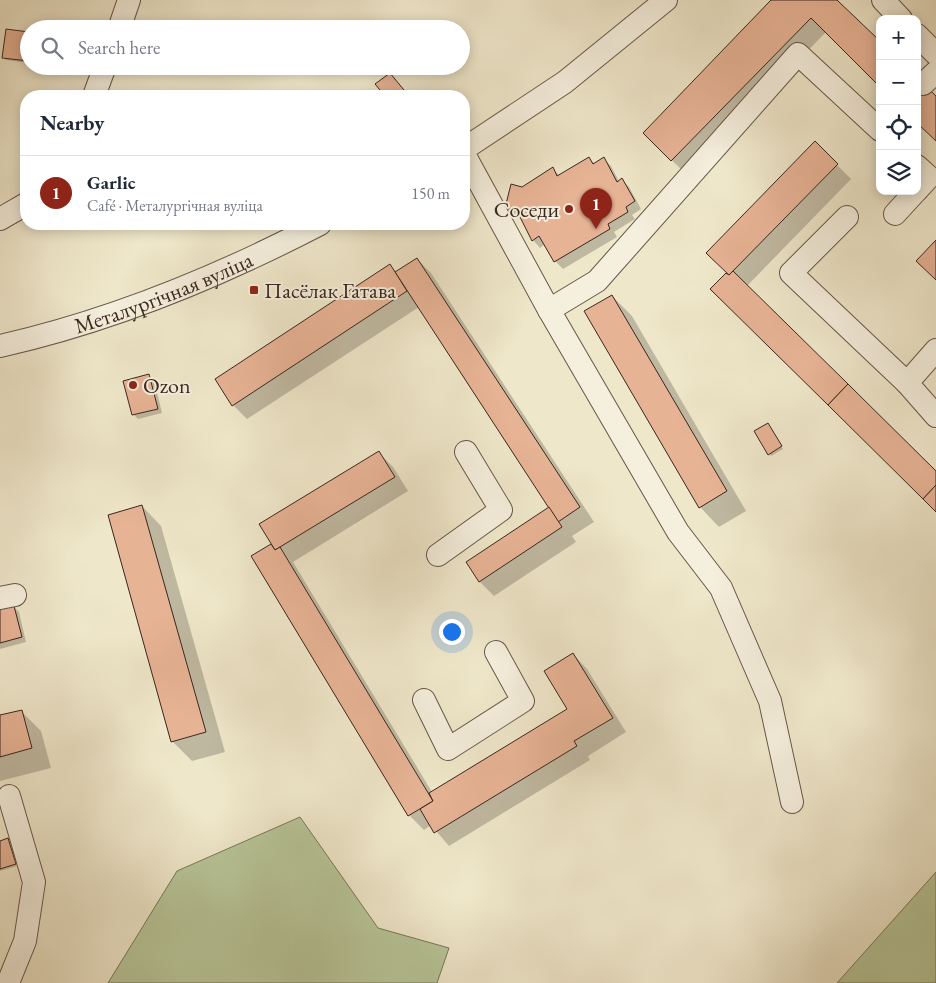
<!DOCTYPE html>
<html lang="en">
<head>
<meta charset="utf-8">
<style>
  body { margin:0; font-family:"EB Garamond",serif; background:#f6f6f7; color:#1f2937 }
  .controls { position:absolute; right:15px; top:15px; display:grid; overflow:hidden; border-radius:10px; box-shadow:0 2px 12px #0003 }
  .controls button { width:45px; height:45px; display:grid; place-items:center; padding:0; border:0; border-bottom:1px solid #e0e1e3; background:#fff; color:#1f2937; font:25px sans-serif }
  .you { position:absolute; left:451px; top:631px; width:18px; height:18px; margin:-12px; border:4px solid #fff; border-radius:50%; background:#1a73e8; box-shadow:0 0 0 8px #1a73e833 }
  .badge { display:grid; place-items:center; width:32px; height:32px; border-radius:50%; background:#8f2418; color:#fff; font-size:16px; font-weight:700 }
  .pin { position:absolute; translate:-50% -41px; filter:drop-shadow(0 1px 2px #0008) }
  .pin::after { content:''; position:absolute; top:26px; width:18px; height:15px; background:inherit; clip-path:polygon(0 0,100% 0,50% 100%) }
  .list { margin:0; padding:0; list-style:none }
  h2 { display:flex; justify-content:space-between; align-items:center; height:65px; margin:0; padding:0 20px; font-size:21px }
  h2 small { font-size:16px; font-weight:400; color:#747a83 }
  .list li { display:grid; grid-template-columns:32px 1fr auto; gap:15px; align-items:center; box-sizing:border-box; height:75px; padding:0 20px; border-top:1px solid #e0e1e3 }
  .list b { display:block; font-size:19px; white-space:nowrap }
  .list p { margin:0; font-size:16px; white-space:nowrap; color:#747a83 }
  .list em { font-size:16px; font-style:normal; color:#747a83 }
  .icon { flex:none; width:28px; height:28px; fill:none; stroke:currentColor; stroke-width:2; stroke-linecap:round; stroke-linejoin:round }
  .map { position:relative; flex:none; width:936px; height:983px; overflow:hidden }
  .search { position:absolute; background:#fff; box-shadow:0 2px 12px #0003; left:20px; top:20px; width:450px; height:55px; display:flex; align-items:center; gap:12px; box-sizing:border-box; padding:0 18px; border-radius:28px; color:#747a83; font-size:19px }
  .panel { position:absolute; background:#fff; box-shadow:0 2px 12px #0003; left:20px; top:90px; width:450px; height:140px; border-radius:20px }
  .map>svg:first-child { display:block }
  .green { fill:#b7c598; stroke:#78765b }
  .shadow { fill:#0003 }
  .building { fill:#e7b395; stroke:#39271e }
  .lines { fill:none; stroke-linecap:round; stroke-linejoin:round }
  .minor-casing { stroke:#665749; stroke-width:24 }
  .minor { stroke:#f5efdd; stroke-width:22 }
  .poi-dot { fill:#8f2418; stroke:#f5efdd; stroke-width:2 }
  .labels { text-anchor:middle; stroke-width:4; stroke-linejoin:round; paint-order:stroke }
  .poi-label { font-size:22px; fill:#39271e; stroke:#f5efdd; text-anchor:start }
  .street-label { font-size:22px; fill:#39271e; stroke:#f5efdd }
</style>
</head>
<body>
<div class="map">
<svg width="936" height="983" viewBox="0 0 936 983">
  <rect width="100%" height="100%" fill="#efe7ca"/>
  <filter id="stains"><feTurbulence type="fractalNoise" baseFrequency=".004" numOctaves="4"/><feColorMatrix values="0 0 0 0 .2 0 0 0 0 .09 0 0 0 0 .02 0 0 0 .5 -.17"/></filter>
  <radialGradient id="worn" r=".72"><stop offset=".6" stop-color="#630" stop-opacity="0"/><stop offset="1" stop-color="#630" stop-opacity=".3"/></radialGradient>
  <g class="green">
    <polygon points="300,817 378,928 449,948 437,983 108,983 177,871"/>
    <polygon points="936,872 936,983 837,983"/>
  </g>
  <g class="shadow">
    <polygon points="773,0 835,0 826,32 687,175 644,133"/>
    <polygon points="29,33 29,63 6,60 4,58"/>
    <polygon points="389,74 405,92 400,96 387,96 377,84"/>
    <polygon points="815,143 851,179 747,286 936,473 936,510 712,289 728,273"/>
    <polygon points="588,158 595,164 604,159 611,166 619,181 622,180 629,187 641,209 632,215 635,219 614,232 617,237 563,269 555,261 545,244 540,248 533,240 521,217 514,215 507,208 522,189 552,168 560,176"/>
    <polygon points="417,259 431,273 594,522 572,536 576,542 494,596 480,582 467,563 551,508 419,307 247,419 233,405 390,266 397,272"/>
    <polygon points="612,296 632,316 746,511 719,527 700,507"/>
    <polygon points="149,376 154,380 162,413 138,419 133,414"/>
    <polygon points="770,426 783,449 771,456 755,432"/>
    <polygon points="379,453 393,467 408,491 293,562 432,792 569,709 573,654 587,669 626,732 588,756 590,760 449,846 431,825 424,830 409,815 253,557 273,545"/>
    <polygon points="142,506 161,526 225,752 192,761 173,742 109,516"/>
    <polygon points="14,607 19,612 26,642 0,649 0,611"/>
    <polygon points="21,711 41,731 51,768 0,781 0,717"/>
    <polygon points="8,840 17,866 0,871 0,842"/>
  </g>
  <g class="building">
    <polygon points="771,0 837,0 880,41 880,87 811,18 671,161 643,133"/>
    <polygon points="6,29 29,32 29,61 2,58"/>
    <polygon points="390,73 404,90 396,96 385,96 375,84"/>
    <polygon points="917,78 936,96 936,141 917,123"/>
    <polygon points="815,141 838,164 729,275 706,253"/>
    <polygon points="589,157 593,164 604,157 617,182 622,178 635,201 626,207 628,212 608,224 610,229 554,262 539,236 532,241 517,211 505,208 511,184 522,187 553,167 557,176"/>
    <polygon points="936,240 936,280 916,261"/>
    <polygon points="417,258 580,507 558,522 395,272"/>
    <polygon points="390,264 407,291 232,406 215,379"/>
    <polygon points="733,271 848,384 828,405 710,289 726,273 729,275"/>
    <polygon points="612,295 727,491 699,508 584,311"/>
    <polygon points="149,374 158,409 132,415 123,381"/>
    <polygon points="848,384 936,471 936,485 923,499 828,405"/>
    <polygon points="768,423 782,446 768,455 754,431"/>
    <polygon points="379,451 395,477 275,550 259,524"/>
    <polygon points="936,485 936,512 923,499"/>
    <polygon points="142,505 206,732 171,742 108,515"/>
    <polygon points="549,507 562,527 479,582 466,562"/>
    <polygon points="271,544 275,550 280,547 433,801 408,816 251,556"/>
    <polygon points="14,606 22,637 0,643 0,609"/>
    <polygon points="573,653 613,718 574,741 577,746 434,833 420,809 433,801 429,793 567,709 544,671"/>
    <polygon points="22,710 32,748 0,757 0,715"/>
    <polygon points="8,838 16,864 0,869 0,841"/>
  </g>
  <g class="lines">
    <defs>
      <g id="minor">
        <polyline points="883,0 901,19"/>
        <polyline points="119,29 129,0"/>
        <polyline points="917,35 936,54"/>
        <polyline points="923,84 936,72"/>
        <polyline points="94,96 105,66"/>
        <polyline points="464,149 565,82 666,0"/>
        <polyline points="464,154 549,310 678,532 721,588 770,701 792,802"/>
        <polyline points="917,166 929,177 917,190"/>
        <polyline points="895,214 916,191"/>
        <polyline points="847,217 791,273 907,383 936,350"/>
        <polyline points="0,219 26,204"/>
        <polyline points="549,310 597,281 798,54 880,130"/>
        <path id="s1" d="M0,346C111,321 220,276 320,224"/>
        <polyline points="907,383 936,416"/>
        <polyline points="438,555 501,510 466,452"/>
        <polyline points="0,598 15,595"/>
        <polyline points="424,700 448,749 523,701 496,652"/>
        <polyline points="8,983 25,941 34,882 9,796"/>
      </g>
    </defs>
    <use href="#minor" class="minor-casing"/>
    <use href="#minor" class="minor"/>
  </g>
  <g class="poi-dot">
    <circle cx="569" cy="209" r="5"/>
    <rect x="249" y="285" width="10" height="10" rx="2.5"/>
    <circle cx="133" cy="385" r="5"/>
  </g>
  <g class="labels">
    <g class="poi-label">
      <text x="559" y="217" text-anchor="end">Соседи</text>
      <text x="264" y="298">Пасёлак Гатава</text>
      <text x="143" y="393">Ozon</text>
    </g>
    <g class="street-label">
      <text dy="8" stroke="none"><textPath href="#s1" startOffset="172">Металургічная вуліца</textPath></text>
    </g>
  </g>
  <rect width="100%" height="100%" filter="url(#stains)"/>
  <rect width="100%" height="100%" fill="url(#worn)"/>
</svg>
<div class="controls">
<button>+</button>
<button>−</button>
<button><svg class="icon" aria-label="locate" viewBox="0 0 24 24"><circle cx="12" cy="12" r="6"/><path d="M12 2v4M12 18v4M2 12h4M18 12h4"/></svg></button>
<button><svg class="icon" aria-label="layers" viewBox="0 0 24 24"><path d="M12 4l9 5-9 5-9-5zM3 14l9 5 9-5"/></svg></button>
</div>
<div class="you"></div>
<div class="pin badge" style="left:596px;top:229px">1</div>
<div class="search"><svg class="icon" aria-label="search" viewBox="0 0 24 24"><circle cx="10" cy="10" r="6"/><path d="M15 15l6 6"/></svg>Search here</div>
<section class="panel">
<h2>Nearby<small></small></h2>
<ul class="list">
<li><span class="badge">1</span><div><b>Garlic</b><p>Café · Металургічная вуліца</p></div><em>150 m</em></li>
</ul>
</section>
</div>
</body>
</html>
